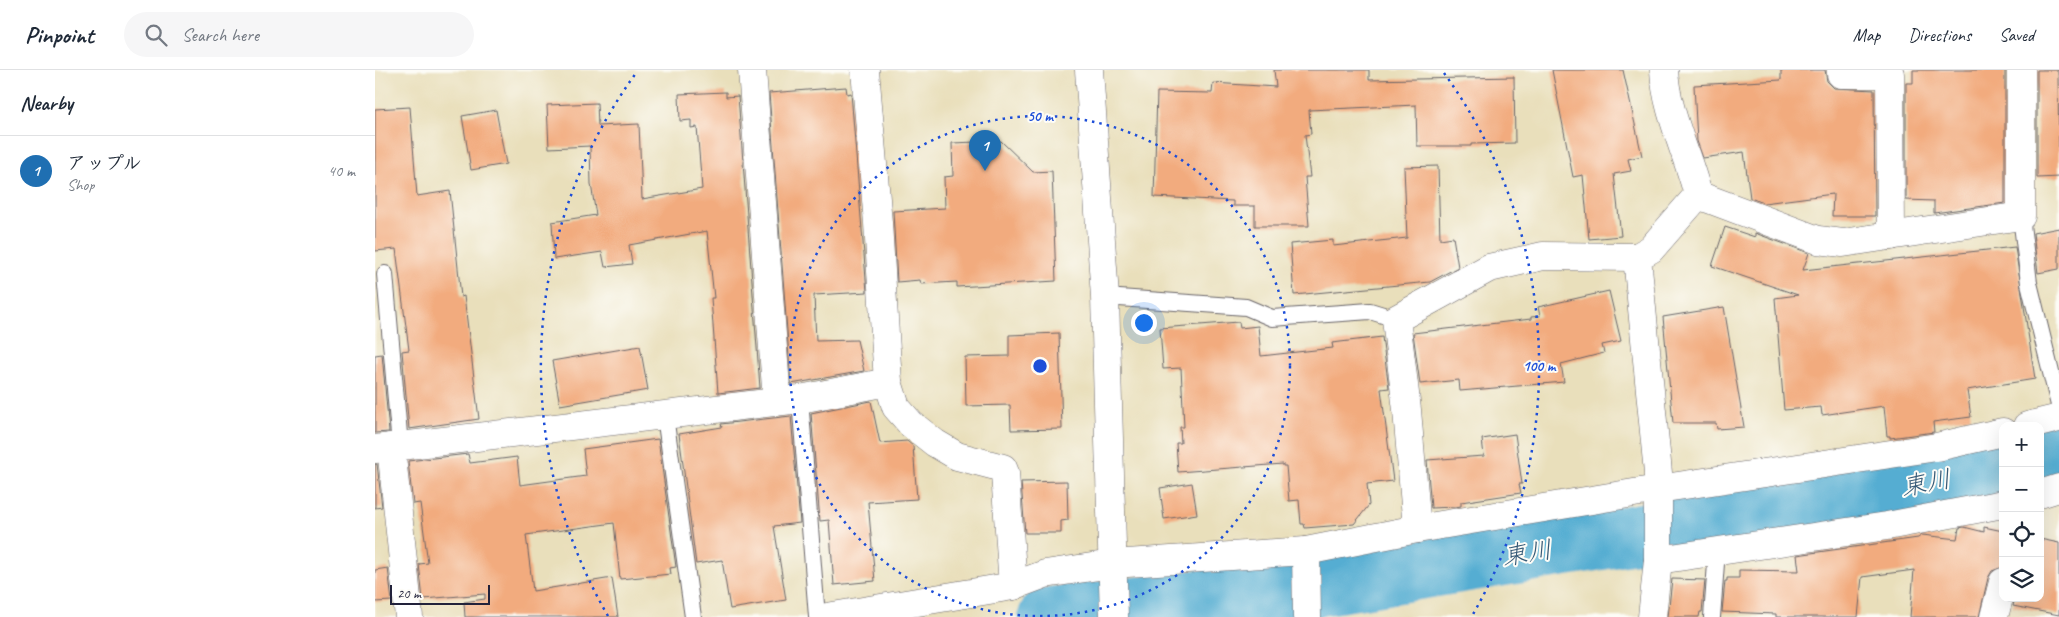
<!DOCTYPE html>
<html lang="en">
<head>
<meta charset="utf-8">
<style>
  body { margin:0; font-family:Caveat,"Klee One",sans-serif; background:#f6f6f7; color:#1f2937 }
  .controls { position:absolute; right:15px; bottom:15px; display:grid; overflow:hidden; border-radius:10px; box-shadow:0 5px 20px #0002 }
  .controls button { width:45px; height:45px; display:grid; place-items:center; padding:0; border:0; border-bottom:1px solid #e0e1e3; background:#fff; color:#1f2937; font:25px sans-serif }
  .scale { position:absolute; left:15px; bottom:12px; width:100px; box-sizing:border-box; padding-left:5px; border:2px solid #22223b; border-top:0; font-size:14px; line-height:18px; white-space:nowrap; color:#22223b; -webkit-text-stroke:4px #fdfcf7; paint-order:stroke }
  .you { position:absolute; left:768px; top:252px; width:18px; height:18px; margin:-12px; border:4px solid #fff; border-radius:50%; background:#1a73e8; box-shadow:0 0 0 8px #1a73e833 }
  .badge { display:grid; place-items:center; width:32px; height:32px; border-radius:50%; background:#1f6fb2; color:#fff; font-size:16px; font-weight:700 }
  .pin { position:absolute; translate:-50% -41px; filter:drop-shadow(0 1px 2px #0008) }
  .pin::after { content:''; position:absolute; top:26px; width:18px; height:15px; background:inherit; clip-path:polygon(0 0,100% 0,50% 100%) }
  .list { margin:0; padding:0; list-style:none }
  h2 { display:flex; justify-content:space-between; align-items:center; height:65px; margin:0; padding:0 20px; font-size:21px }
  h2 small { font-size:16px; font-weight:400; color:#747a83 }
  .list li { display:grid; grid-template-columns:32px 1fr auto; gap:15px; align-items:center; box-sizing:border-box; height:70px; padding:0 20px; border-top:1px solid #e0e1e3 }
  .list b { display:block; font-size:19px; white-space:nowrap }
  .list p { margin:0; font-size:16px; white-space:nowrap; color:#747a83 }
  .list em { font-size:16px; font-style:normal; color:#747a83 }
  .icon { flex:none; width:28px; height:28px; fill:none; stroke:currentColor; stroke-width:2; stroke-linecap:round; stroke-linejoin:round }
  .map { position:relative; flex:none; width:1684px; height:547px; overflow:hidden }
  header { display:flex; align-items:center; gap:30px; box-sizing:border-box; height:70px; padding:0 25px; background:#fff; border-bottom:1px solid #e0e1e3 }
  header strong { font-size:24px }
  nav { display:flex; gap:28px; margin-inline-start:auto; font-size:18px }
  .search { width:350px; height:45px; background:#f6f6f7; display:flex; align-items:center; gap:12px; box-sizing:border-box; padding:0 18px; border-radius:28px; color:#747a83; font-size:19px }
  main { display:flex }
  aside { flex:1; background:#fff }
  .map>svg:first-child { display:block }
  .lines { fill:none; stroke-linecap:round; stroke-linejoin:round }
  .river { stroke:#55add2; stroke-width:60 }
  .building { fill:#f2ab7e }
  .service-casing { stroke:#686468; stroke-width:18 }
  .minor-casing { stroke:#686468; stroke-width:29 }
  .tertiary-casing { stroke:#686468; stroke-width:29 }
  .service { stroke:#fff; stroke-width:16 }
  .minor { stroke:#fff; stroke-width:28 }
  .tertiary { stroke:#fff; stroke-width:28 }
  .ring { fill:none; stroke:#1d4ed8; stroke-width:2.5; stroke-dasharray:2.5 5 }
  .labels { text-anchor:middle; stroke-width:4; stroke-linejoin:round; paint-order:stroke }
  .water-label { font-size:25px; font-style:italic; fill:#365a77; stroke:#fdfcf7 }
  .centre { fill:#1d4ed8; stroke:#fdfcf7; stroke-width:2.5 }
  .ring-label { font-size:15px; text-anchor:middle; font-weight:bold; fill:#1d4ed8; stroke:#fdfcf7; stroke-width:4; stroke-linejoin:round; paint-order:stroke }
</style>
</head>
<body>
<header>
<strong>Pinpoint</strong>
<div class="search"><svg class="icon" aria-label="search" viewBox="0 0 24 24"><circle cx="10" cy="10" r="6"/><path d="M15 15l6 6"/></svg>Search here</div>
<nav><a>Map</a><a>Directions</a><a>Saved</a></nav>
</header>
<main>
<aside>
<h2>Nearby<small></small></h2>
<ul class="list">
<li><span class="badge">1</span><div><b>アップル</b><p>Shop</p></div><em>40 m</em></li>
</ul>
</aside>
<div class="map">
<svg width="1684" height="547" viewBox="0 0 1684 547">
  <rect width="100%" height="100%" fill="#fdfcf7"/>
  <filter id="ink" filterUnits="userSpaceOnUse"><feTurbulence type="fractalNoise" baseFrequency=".02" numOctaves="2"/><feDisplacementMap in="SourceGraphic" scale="10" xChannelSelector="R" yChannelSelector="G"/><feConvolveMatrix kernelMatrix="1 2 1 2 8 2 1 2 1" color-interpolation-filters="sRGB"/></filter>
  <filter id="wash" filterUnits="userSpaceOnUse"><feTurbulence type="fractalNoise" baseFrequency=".0096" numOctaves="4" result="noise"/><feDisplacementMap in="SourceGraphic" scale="20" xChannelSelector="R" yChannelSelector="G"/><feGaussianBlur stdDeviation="1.12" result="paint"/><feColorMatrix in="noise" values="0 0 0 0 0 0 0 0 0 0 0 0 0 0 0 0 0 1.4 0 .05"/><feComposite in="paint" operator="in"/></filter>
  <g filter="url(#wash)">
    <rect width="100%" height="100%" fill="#e9dfbb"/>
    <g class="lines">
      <g class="river">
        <polyline points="1665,384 1684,379"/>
        <polyline points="673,547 861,525 908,522 1227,470 1599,403 1628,395"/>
      </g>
    </g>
    <g id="blocks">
      <g class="building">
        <polygon points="899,0 994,0 994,10 1139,7 1140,73 1096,74 1096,76 1042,76 1041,35 934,40 936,64 930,65 935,107 930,107 934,156 880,156 880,136 858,136 858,131 779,127 782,22 837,23 838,13 901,17"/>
        <polygon points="1177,0 1248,0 1267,86 1253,89 1256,101 1239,104 1246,166 1214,169 1208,105 1198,107"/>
        <polygon points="1406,0 1450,0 1452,11 1459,18 1499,20 1500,146 1457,146 1458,124 1389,133 1375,128 1369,82 1328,88 1322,71 1319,15 1406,10"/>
        <polygon points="1538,0 1630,0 1630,133 1559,143 1559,131 1531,130 1531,13 1538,13"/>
        <polygon points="1662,0 1683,0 1684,107 1662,108"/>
        <polygon points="471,17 472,24 476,23 492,222 439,225 441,271 482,270 489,301 416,314 394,23"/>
        <polygon points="351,22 351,27 363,26 385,318 343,323 336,228 339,228 332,161 254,175 257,194 230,197 227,182 179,189 177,152 221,145 216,114 215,76 174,78 172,35 222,33 223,56 264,54 267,129 327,119 322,57 316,58 316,50 305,51 304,24"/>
        <polygon points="35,37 42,126 75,121 86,227 89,226 104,349 34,359 27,281 34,280 21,179 0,181 0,39"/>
        <polygon points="121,40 131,94 96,100 87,46"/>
        <polygon points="626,71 658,102 677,101 681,211 582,217 582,212 546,214 545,210 522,212 518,141 570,138 569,107 578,106 577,73"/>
        <polygon points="1063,96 1065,169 1078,167 1083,197 1055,212 919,225 915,174 958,170 958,176 1032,168 1029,97"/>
        <polygon points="1350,157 1380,167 1380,163 1434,183 1428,200 1640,177 1660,309 1592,320 1596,347 1558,352 1559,362 1515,368 1515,366 1512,366 1509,336 1447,345 1446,337 1409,340 1400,228 1423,225 1337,196"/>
        <polygon points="1684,158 1684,199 1663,203 1658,163"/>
        <polygon points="1234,221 1246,271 1227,275 1229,283 1186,294 1189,312 1085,321 1084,310 1045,314 1038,263 1156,249 1156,247 1165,246 1163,237"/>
        <polygon points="1349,237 1369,357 1342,359 1341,353 1298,353 1288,247"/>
        <polygon points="864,252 865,258 883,256 886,286 958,278 957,273 1007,267 1014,318 1006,319 1018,411 992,414 994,435 979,454 930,458 929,454 926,454 924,430 914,431 911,396 908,396 908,394 803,402 801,373 806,373 805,357 809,357 806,298 788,299 785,258"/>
        <polygon points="684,263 687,359 636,360 635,335 591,336 590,287 634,286 634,265"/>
        <polygon points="265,276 273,320 185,335 177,291"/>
        <polygon points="7,284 14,362 0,363 0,285"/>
        <polygon points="496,331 505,373 532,371 538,376 542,429 493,432 500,511 459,515 454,450 445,451 436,343"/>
        <polygon points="416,346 425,453 399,456 411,530 355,539 347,490 321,494 304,364 347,357 346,354"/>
        <polygon points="1140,364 1147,414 1144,414 1146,423 1086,432 1086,436 1080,437 1056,438 1052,390 1109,386 1107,369"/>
        <polygon points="283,369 301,497 295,498 296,504 245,509 239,453 151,465 158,521 237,508 243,547 90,547 89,532 110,529 110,524 48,529 44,494 53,493 45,433 38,434 33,391 93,384 95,393 142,387 145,415 211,406 208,379"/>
        <polygon points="0,394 2,394 7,437 0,438"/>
        <polygon points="692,411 693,450 686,451 686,463 650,463 646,412"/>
        <polygon points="817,413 822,444 789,449 785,418"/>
        <polygon points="1589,457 1609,462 1609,457 1628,461 1628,497 1617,501 1613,508 1604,547 1535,547 1539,500 1487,507 1483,547 1401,547 1401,544 1347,542 1350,511 1352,511 1352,508 1364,508 1364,500 1424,501 1422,485 1543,468 1547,465 1582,469 1584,458"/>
        <polygon points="1665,469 1684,473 1684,545 1638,536 1640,528 1665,528"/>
        <polygon points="13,498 17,531 0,532 0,500"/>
        <polygon points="1297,509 1330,510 1327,542 1325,542 1324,547 1293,547"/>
      </g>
    </g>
  </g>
  <g filter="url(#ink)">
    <use href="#blocks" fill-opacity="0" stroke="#686468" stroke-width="1"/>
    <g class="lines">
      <defs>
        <g id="service">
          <polyline points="1646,146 1654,213 1684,335"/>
          <polyline points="10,204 25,376"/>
          <polyline points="730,227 871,237 897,248 995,241 1021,249"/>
          <polyline points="425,329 442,547"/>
          <polyline points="290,346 318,547"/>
          <polyline points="1337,547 1342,480"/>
        </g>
        <g id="minor">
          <polyline points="377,0 402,331"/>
          <polyline points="490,0 503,153 513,312 521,337 536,354 560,373 582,386 628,398 630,403 638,516"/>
          <polyline points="1466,0 1466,4 1515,4 1516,166"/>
          <polyline points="1323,125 1443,170 1468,173 1646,146 1646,0"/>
          <polyline points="1652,356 1684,348"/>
          <polyline points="16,377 34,547"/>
          <polyline points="0,379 425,329 513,312"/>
          <polyline points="1665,424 1684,418"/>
          <polyline points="1042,459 1032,340 1021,249 1114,198 1168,186 1262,187"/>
          <polyline points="931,481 932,547"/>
          <polyline points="1283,490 1512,456 1628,434"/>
          <polyline points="452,547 638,516 670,504 737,494 931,481 1042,459 1283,419 1562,377 1628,362"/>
          <path d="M1277,547L1283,490V403L1262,187L1276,179L1323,125C1313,85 1291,41 1289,0"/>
          <polyline points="1619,547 1628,512"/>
        </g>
        <polyline id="tertiary" points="714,0 730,227 739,547"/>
      </defs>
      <use href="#service" class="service-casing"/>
      <use href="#minor" class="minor-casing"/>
      <use href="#tertiary" class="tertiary-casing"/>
      <use href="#service" class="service"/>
      <use href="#minor" class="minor"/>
      <use href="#tertiary" class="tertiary"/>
    </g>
  </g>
  <g class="ring">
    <circle cx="665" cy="296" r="250"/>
    <path d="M233 546A499 499 0 0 1 261 3M1069 3A499 499 0 0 1 1097 546"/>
  </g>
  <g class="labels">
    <g class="water-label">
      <text transform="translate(1551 412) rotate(-10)" y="9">東川</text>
      <text transform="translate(1152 482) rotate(-9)" y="9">東川</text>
    </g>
  </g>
  <circle cx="665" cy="296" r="8" class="centre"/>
  <g class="ring-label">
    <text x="665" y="51">50 m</text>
    <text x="1164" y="301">100 m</text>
  </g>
</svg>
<div class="controls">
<button>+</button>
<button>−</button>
<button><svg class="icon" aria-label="locate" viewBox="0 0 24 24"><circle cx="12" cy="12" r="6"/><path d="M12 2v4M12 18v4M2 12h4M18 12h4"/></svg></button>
<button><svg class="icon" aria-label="layers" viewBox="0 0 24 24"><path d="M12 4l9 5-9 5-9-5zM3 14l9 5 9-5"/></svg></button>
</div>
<div class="scale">20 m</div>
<div class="you"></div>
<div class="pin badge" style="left:610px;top:101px">1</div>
</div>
</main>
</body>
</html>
